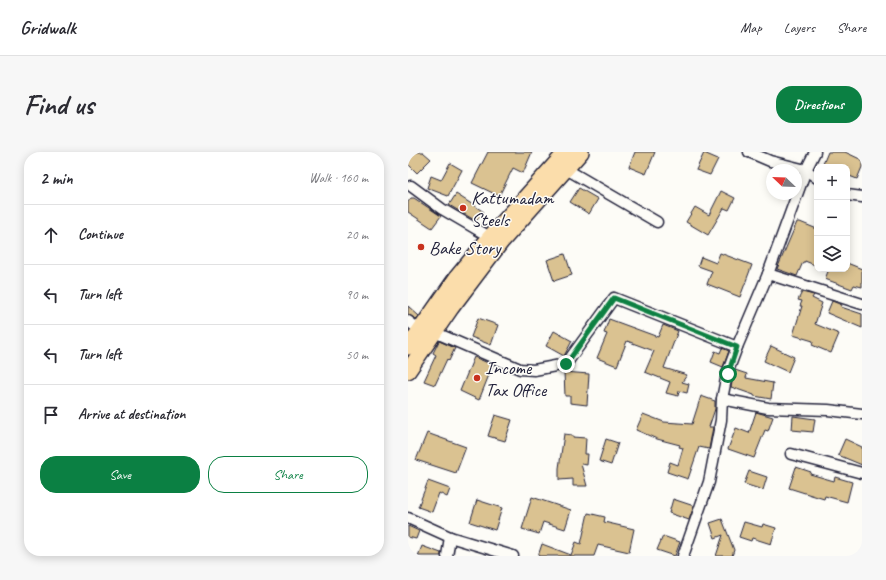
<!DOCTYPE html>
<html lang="en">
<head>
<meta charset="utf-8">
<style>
  body { margin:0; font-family:Caveat,sans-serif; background:#f7f7f7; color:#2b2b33 }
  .controls { position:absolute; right:12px; top:12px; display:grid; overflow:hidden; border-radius:8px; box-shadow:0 2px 10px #0003 }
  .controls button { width:36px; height:36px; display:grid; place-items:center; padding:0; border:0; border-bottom:1px solid #e1e1e2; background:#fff; color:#2b2b33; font:20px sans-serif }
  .compass { position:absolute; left:358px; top:12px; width:36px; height:36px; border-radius:50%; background:#fff; box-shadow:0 2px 10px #0003; rotate:293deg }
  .stop { position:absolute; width:12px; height:12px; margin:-9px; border:3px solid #0b8043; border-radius:50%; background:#fff }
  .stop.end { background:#0b8043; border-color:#fff; box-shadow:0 1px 4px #0008 }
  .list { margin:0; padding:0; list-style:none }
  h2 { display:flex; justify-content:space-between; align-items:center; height:52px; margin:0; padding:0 16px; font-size:17px }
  h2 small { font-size:13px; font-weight:400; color:#7c7c81 }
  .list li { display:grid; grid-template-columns:26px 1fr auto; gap:12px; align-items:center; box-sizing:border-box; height:60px; padding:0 16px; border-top:1px solid #e1e1e2 }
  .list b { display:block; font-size:15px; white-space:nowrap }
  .list em { font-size:13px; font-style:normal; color:#7c7c81 }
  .actions { display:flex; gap:8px; padding:12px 16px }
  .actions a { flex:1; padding:9px 0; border:1px solid #0b8043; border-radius:16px; text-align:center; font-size:14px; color:#0b8043 }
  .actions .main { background:#0b8043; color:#fff }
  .icon { flex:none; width:22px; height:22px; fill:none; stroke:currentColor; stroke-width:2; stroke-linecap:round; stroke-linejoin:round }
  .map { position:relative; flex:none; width:454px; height:404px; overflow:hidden; border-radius:16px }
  header { display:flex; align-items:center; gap:24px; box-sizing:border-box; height:56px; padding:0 20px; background:#fff; border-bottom:1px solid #e1e1e2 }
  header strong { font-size:19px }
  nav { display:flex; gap:22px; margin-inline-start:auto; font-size:14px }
  .intro { display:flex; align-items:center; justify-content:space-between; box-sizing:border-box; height:96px; padding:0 24px }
  h1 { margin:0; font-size:28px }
  .button { padding:10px 18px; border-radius:16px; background:#0b8043; color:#fff; font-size:14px; font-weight:700 }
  main { display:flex; gap:24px; padding:0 24px }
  aside { flex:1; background:#fff; border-radius:16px; box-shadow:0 2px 10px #0003 }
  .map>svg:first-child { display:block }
  .building { fill:#dac291; stroke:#22223b }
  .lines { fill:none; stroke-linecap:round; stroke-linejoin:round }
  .minor-casing { stroke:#22223b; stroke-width:13 }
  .highway-casing { stroke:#22223b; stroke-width:18 }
  .minor { stroke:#fdfcf7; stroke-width:10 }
  .highway { stroke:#fbddab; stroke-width:15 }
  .route { stroke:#0b8043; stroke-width:5 }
  .poi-dot { fill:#c8321e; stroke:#fdfcf7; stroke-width:1.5 }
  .labels { text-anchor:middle; stroke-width:3; stroke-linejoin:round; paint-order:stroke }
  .poi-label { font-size:19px; fill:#22223b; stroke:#fdfcf7; text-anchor:start }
</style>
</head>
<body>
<header>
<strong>Gridwalk</strong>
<nav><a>Map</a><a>Layers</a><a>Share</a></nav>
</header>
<div class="intro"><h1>Find us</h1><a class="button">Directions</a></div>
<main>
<aside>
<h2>2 min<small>Walk · 160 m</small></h2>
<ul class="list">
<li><svg class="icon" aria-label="ahead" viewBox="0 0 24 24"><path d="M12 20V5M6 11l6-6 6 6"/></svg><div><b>Continue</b></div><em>20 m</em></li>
<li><svg class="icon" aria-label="left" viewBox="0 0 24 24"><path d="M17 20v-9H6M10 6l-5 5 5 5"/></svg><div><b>Turn left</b></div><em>90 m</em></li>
<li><svg class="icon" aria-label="left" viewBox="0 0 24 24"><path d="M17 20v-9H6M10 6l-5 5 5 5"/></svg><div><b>Turn left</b></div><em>50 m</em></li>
<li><svg class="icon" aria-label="arrive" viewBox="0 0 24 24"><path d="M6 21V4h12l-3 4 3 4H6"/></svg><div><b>Arrive at destination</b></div></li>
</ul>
<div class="actions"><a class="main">Save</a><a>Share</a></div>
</aside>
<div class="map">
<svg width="454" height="404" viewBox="0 0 454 404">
  <rect width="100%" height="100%" fill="#fdfcf7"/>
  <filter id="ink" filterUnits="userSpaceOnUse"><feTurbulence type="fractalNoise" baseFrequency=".025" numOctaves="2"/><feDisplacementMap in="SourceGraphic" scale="8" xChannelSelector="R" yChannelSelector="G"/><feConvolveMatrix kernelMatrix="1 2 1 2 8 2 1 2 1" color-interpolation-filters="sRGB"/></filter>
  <g filter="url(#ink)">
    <g class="building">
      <polygon points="0,0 15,0 23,7 9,21 0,12"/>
      <polygon points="80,0 124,0 115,21 105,16 91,44 64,31"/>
      <polygon points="227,0 247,0 238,22 221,15"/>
      <polygon points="420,0 437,0 454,8 454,15 449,27 439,23 439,15 423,15 415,12"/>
      <polygon points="296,1 310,7 302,23 288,18"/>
      <polygon points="42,11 54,18 40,44 19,36 23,24 33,28"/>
      <polygon points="171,36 190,47 181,62 162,50"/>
      <polygon points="313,39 327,46 321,58 316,56 300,83 278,70 287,55 301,63"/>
      <polygon points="48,42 76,60 68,69 41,53"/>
      <polygon points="3,46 6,46 33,64 24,76 0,60 0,50"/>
      <polygon points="389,70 392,70 409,77 409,114 397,109 397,110 395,110 389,124 369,117"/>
      <polygon points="312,101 344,113 332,145 299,132 304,119 290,114 293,105 308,111"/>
      <polygon points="157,102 164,123 146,129 139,108"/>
      <polygon points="439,111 454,117 454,135 446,133 444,137 417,127 421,117 439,117"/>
      <polygon points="394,140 406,143 404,146 414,151 407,172 431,182 423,201 404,193 405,189 385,183 394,154 392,154 394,149 390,148"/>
      <polygon points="424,149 434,153 433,155 454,162 454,176 419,161"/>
      <polygon points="0,154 11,164 8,167 0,163"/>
      <polygon points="70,166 90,173 83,193 63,185"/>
      <polygon points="201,167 250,185 255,173 270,179 256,216 279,223 274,230 281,232 279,241 271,239 270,244 258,241 262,230 237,220 246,199 219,189 209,214 189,206 199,182 196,181"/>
      <polygon points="146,179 164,189 156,204 138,194"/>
      <polygon points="31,189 47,196 41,209 39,207 27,233 16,229 28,203 25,201"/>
      <polygon points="363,194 386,205 380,220 356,209"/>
      <polygon points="314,196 321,199 315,215 303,210 307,199 312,201"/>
      <polygon points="66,205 85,213 71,248 52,239"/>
      <polygon points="327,218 339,222 338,226 365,231 363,247 346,244 346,243 323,235"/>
      <polygon points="156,220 181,222 179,253 162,251 162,244 157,244"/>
      <polygon points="293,244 307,249 307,257 301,275 305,275 301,297 291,295 280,327 259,320 262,310 270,313 275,296 271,295 272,293 249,287 228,278 235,262 256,270 284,272"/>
      <polygon points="348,260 365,265 360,279 357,278 346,306 320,297 328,276 341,281"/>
      <polygon points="87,263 104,268 97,289 80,284"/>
      <polygon points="385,264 407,267 405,280 384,278"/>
      <polygon points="19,281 58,295 48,321 8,308"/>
      <polygon points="156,282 164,283 164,285 178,286 177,302 180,302 179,313 173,312 179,334 165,334 165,327 151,328 151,316"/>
      <polygon points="198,287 210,291 203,313 191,309"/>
      <polygon points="437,287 454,295 454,313 430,303"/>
      <polygon points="388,315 403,320 402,322 426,329 427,325 444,330 439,350 417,344 416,347 381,336"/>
      <polygon points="341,319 359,325 355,338 336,332"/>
      <polygon points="20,329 42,337 39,345 31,341 24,360 10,355"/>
      <polygon points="124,345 163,358 157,377 135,370 131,382 114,377"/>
      <polygon points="265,347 286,354 281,368 261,361"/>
      <polygon points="69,348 94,356 87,378 62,370"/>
      <polygon points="180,361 197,365 196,370 226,377 221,400 190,393 186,404 130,404 134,392 163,403 168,390 173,392"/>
      <polygon points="314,367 326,398 324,404 308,404 315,383 307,386 302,371"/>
      <polygon points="336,370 354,375 355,372 368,376 363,392 344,386 343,389 331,385"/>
      <polygon points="0,374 11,379 8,387 0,385"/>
      <polygon points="255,384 272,390 267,404 249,398"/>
      <polygon points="14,394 33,401 33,404 10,404"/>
    </g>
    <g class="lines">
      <defs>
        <g id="minor">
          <polyline points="341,0 362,9 398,18 409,26"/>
          <polyline points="158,17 249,70"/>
          <polyline points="3,34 34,57 82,85"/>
          <polyline points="439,43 454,45"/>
          <polyline points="360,122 454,152"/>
          <polyline points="0,169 12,178"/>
          <polyline points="26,180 112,217 126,218 158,212 206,146 329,195"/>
          <polyline points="314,247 360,256 420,258 454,262"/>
          <polyline points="383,302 454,321"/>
          <polyline points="0,366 42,385 105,404"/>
          <polyline points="39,404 42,385"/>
          <polyline points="275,404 301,330 313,268 314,247 319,222 329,195 360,122 398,18 407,0"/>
        </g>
        <g id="highway">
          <polyline points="0,195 49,125 82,85 158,0"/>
          <polyline points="0,219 43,156 93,90 173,0"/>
        </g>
      </defs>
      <use href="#minor" class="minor-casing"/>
      <use href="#highway" class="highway-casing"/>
      <use href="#minor" class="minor"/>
      <use href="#highway" class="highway"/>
    </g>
  </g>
  <g class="lines" filter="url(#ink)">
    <polyline class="route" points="158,212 206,146 329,195 320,222"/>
  </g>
  <g class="poi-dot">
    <circle cx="55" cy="56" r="4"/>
    <circle cx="13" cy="95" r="4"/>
    <circle cx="69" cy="226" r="4"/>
  </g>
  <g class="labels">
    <g class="poi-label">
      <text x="63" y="52">Kattumadam<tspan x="63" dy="22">Steels</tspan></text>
      <text x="21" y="102">Bake Story</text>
      <text x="77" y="222">Income<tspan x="77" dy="22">Tax Office</tspan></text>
    </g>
  </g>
</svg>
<div class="controls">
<button>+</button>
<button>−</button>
<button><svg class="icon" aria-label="layers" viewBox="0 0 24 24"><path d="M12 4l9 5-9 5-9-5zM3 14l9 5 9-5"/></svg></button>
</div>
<svg class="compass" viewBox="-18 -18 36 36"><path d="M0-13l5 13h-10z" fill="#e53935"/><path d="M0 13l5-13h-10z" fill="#7c7c81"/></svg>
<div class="stop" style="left:320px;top:222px"></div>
<div class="stop end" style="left:158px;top:212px"></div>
</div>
</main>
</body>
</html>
